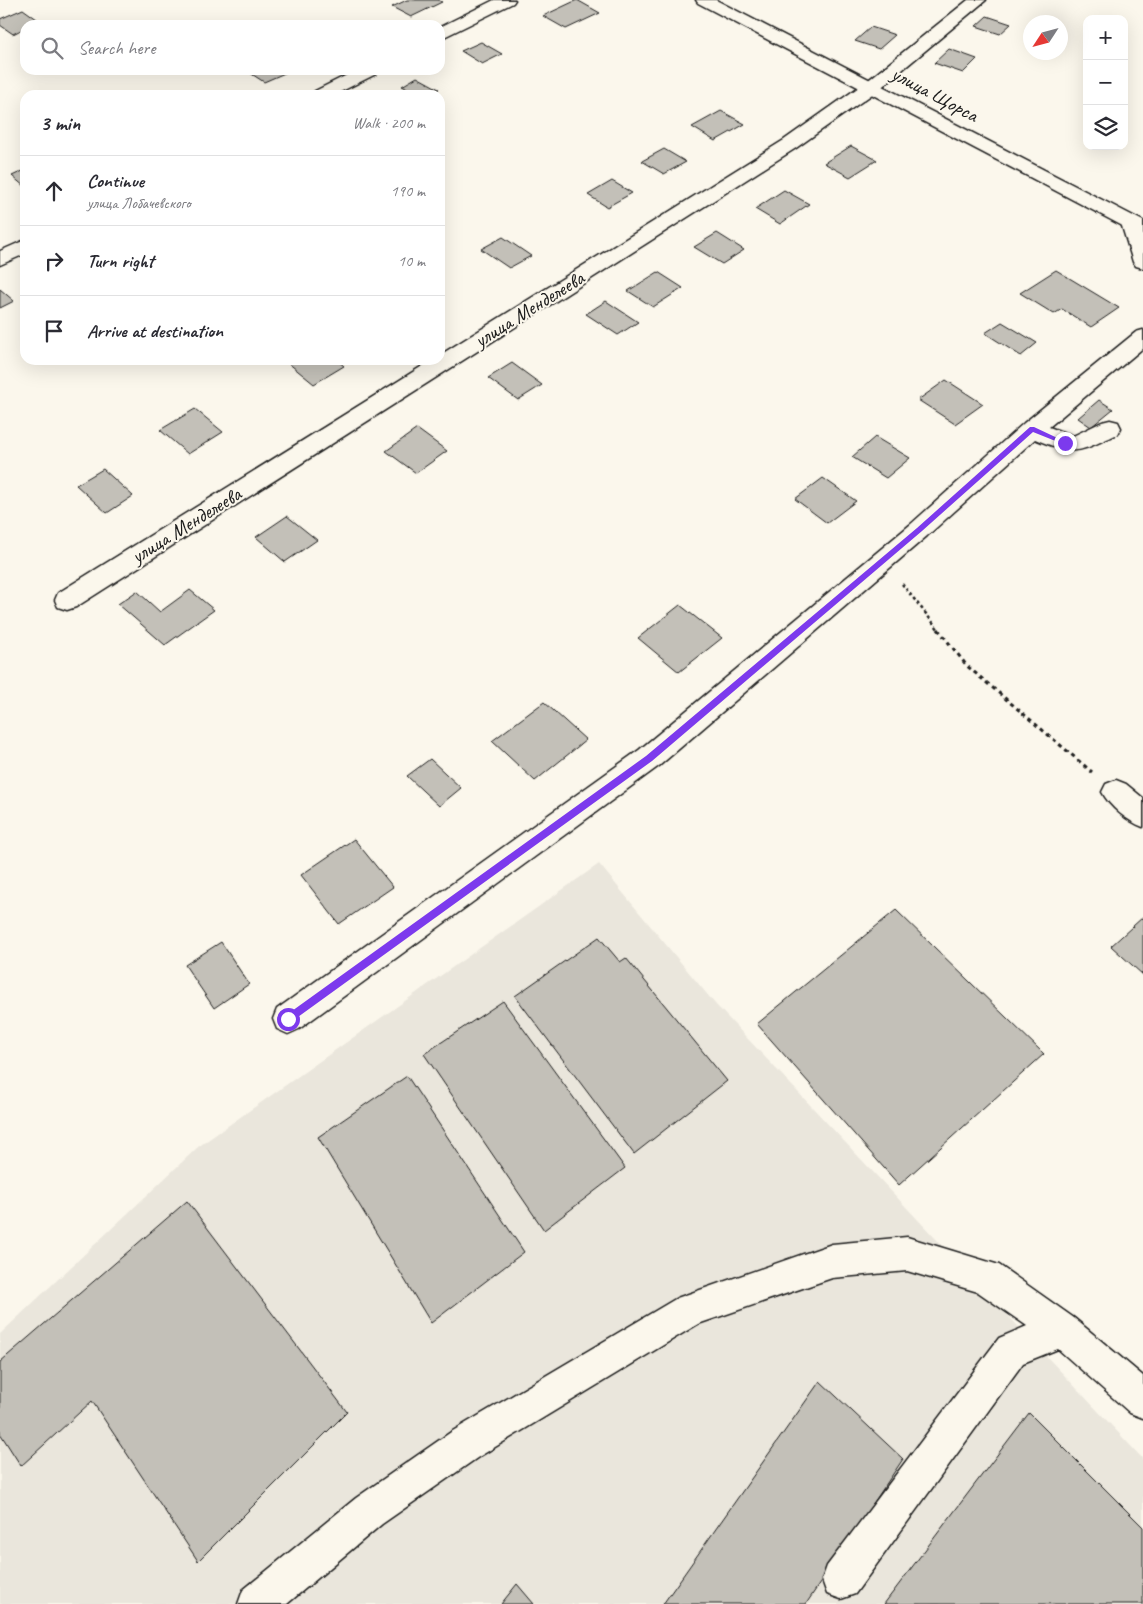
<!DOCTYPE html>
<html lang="en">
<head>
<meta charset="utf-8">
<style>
  body { margin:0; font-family:Caveat,sans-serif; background:#f7f7f7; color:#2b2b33 }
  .controls { position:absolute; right:15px; top:15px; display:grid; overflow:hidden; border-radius:10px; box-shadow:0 5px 20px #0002 }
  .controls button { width:45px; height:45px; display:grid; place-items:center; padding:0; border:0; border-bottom:1px solid #e1e1e2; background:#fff; color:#2b2b33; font:25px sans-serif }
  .compass { position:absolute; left:1023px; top:15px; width:45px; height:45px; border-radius:50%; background:#fff; box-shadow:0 5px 20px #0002; rotate:234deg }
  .stop { position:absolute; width:15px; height:15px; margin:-11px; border:4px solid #7c3aed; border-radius:50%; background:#fff }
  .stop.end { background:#7c3aed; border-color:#fff; box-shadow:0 1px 5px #0008 }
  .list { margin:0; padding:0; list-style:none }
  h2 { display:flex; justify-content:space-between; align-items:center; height:65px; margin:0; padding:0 20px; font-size:21px }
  h2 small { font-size:16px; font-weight:400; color:#7c7c81 }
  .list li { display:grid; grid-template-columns:32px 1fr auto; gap:15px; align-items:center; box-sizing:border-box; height:70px; padding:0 20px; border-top:1px solid #e1e1e2 }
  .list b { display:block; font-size:19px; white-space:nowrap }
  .list p { margin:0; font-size:16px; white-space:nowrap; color:#7c7c81 }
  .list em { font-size:16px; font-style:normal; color:#7c7c81 }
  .icon { flex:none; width:28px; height:28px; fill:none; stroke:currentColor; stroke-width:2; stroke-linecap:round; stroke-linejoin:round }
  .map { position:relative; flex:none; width:1143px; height:1604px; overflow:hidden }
  .search { position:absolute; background:#fff; box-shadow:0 5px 20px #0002; left:20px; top:20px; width:425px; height:55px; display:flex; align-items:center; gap:12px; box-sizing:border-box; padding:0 18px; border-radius:15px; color:#7c7c81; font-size:19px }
  .panel { position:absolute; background:#fff; box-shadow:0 5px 20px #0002; left:20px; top:90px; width:425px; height:275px; border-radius:15px }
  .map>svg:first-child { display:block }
  .built { fill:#eae6dc }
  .building { fill:#c3c0b8; stroke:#1c1c1c }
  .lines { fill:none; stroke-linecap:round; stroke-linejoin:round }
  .minor-casing { stroke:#1c1c1c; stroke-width:3 }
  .major-casing { stroke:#1c1c1c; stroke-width:3 }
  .path-far1 { stroke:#1c1c1c; stroke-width:2.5; stroke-dasharray:3 3; stroke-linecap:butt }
  .path { stroke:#1c1c1c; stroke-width:3; stroke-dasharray:4 4; stroke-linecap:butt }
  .minor { fill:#fbf7ec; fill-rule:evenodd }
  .major { fill:#fbf7ec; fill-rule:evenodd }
  .route { fill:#7c3aed }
  .labels { text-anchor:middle; stroke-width:4; stroke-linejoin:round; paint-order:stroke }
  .far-street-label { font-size:21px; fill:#1c1c1c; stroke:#fbf7ec }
</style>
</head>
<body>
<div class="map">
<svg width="1143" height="1604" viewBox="0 0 1143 1604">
  <rect width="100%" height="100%" fill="#fbf7ec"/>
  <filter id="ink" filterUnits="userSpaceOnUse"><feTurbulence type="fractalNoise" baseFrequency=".02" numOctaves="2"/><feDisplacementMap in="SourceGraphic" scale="10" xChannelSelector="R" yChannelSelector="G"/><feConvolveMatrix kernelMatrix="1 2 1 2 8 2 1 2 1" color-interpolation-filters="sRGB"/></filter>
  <g filter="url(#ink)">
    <polygon class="built" points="599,864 716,1005 1143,1459 1143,1604 0,1604 0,1334 198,1147"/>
    <g class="building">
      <polygon points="407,0 438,0 442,2 411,17 392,7"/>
      <polygon points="577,0 600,13 566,29 543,16"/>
      <polygon points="23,9 41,22 33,25 25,25 25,28 13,34 0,25 0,19"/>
      <polygon points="987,16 1011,24 1000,34 976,26"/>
      <polygon points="871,27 895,35 879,49 855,41"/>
      <polygon points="481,42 502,54 482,64 461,51"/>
      <polygon points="949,49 977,59 963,73 934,63"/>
      <polygon points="249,70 285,70 287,72 264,82 247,71"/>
      <polygon points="417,77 439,89 428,95 419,95 402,86"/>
      <polygon points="721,111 745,124 715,141 692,127"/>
      <polygon points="851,146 877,160 850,177 824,163"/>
      <polygon points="664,149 686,162 664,174 642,161"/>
      <polygon points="25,170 25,187 12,176"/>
      <polygon points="612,181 632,193 607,207 588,195"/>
      <polygon points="784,190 809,204 780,224 755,209"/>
      <polygon points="717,233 744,250 722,264 694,247"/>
      <polygon points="503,237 531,256 509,268 481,249"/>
      <polygon points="1056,270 1119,308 1091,327 1062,309 1054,314 1020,293"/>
      <polygon points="658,272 683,288 653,307 628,291"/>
      <polygon points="0,289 14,301 0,308"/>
      <polygon points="606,301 638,322 618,335 586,314"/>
      <polygon points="1002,322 1037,343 1021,356 985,333"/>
      <polygon points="291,360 337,360 344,366 314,384 287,362"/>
      <polygon points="512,363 542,385 518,400 488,378"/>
      <polygon points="946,380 983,404 955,424 918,400"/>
      <polygon points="1099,400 1113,409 1091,427 1078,418"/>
      <polygon points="195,409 223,432 188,454 160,430"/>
      <polygon points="417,429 447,451 416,473 386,451"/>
      <polygon points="875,437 910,458 886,478 852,457"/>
      <polygon points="103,469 133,496 107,513 76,485"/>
      <polygon points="823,478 856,501 827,523 795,499"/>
      <polygon points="287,516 317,540 285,562 256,537"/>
      <polygon points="190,590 214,610 165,645 118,604 137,591 160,612"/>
      <polygon points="680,605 722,638 679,672 638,638"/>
      <polygon points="544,702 586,740 535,781 492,741"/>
      <polygon points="430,759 461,788 439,806 407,776"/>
      <polygon points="354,839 393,887 339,924 301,875"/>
      <polygon points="896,910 1044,1054 899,1185 757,1024"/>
      <polygon points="1143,917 1143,975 1111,946"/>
      <polygon points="599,937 620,962 626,958 727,1081 634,1154 515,996"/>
      <polygon points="221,942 249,984 214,1008 185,965"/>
      <polygon points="503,1001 625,1168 544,1230 424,1054"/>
      <polygon points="407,1076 524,1252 431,1323 318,1137"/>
      <polygon points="187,1201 347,1412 198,1561 92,1401 21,1466 0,1433 0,1362"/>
      <polygon points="820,1381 903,1459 806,1604 663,1604"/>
      <polygon points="1029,1413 1143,1527 1143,1604 884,1604"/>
      <polygon points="517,1584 534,1604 501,1604"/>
    </g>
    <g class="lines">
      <defs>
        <g id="minor">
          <polygon points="494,0 515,0 513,3 440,39 440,27"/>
          <polygon points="968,0 986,0 878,90 796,148 76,607 67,610 58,607 55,600 58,593 432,360 440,360 440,355 784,140 866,82"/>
          <polygon points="357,70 379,70 376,74 334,95 312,95 315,91"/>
          <polygon points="1131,217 1138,219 1143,230 1143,268 1136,266 1133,262 1121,223 1124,219"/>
          <polygon points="25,240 25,254 0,265 0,251"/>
          <path d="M1143,330V348L1049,427L1073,436L1102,422L1110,420L1118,422L1121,428L1118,434C1077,452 1078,457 1035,439L927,536L659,766L299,1029L288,1034L277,1029L273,1019L277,1009L639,750L911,524L1024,423L1136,332Z"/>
          <path d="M1116,780L1126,784L1143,798V827C1127,821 1110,807 1102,792L1106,784Z"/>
          <polygon points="907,1237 999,1265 1074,1318 1143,1376 1143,1418 1130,1413 1058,1349 1023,1363 855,1594 841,1599 827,1594 822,1580 827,1566 999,1338 1027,1326 978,1292 907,1271 832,1278 698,1324 477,1458 382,1524 287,1604 238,1604 243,1590 356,1498 451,1432 677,1298 832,1244"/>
        </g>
        <polygon id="major" points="696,0 716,0 1143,221 1143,235 1136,233 698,3"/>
      </defs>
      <use href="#minor" class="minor-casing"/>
      <use href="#major" class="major-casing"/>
      <polyline class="path-far1" points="902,584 939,630"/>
      <polyline class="path" points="938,629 967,666 1092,772"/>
      <use href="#minor" class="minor"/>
      <use href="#major" class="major"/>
    </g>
  </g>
  <polygon class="route" points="1030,427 1034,427 1068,443 1063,444 1033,432 922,531 652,761 291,1022 285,1022 285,1016 646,756 917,528"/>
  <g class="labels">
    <g class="far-street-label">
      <text transform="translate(935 94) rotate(28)" y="7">улица Щорса</text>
      <text transform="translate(529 309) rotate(-32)" y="7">улица Менделеева</text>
      <text transform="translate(186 525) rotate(-32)" y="7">улица Менделеева</text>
    </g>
  </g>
</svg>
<div class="controls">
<button>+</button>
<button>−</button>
<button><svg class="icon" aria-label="layers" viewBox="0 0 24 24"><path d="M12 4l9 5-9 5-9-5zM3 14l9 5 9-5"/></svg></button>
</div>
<svg class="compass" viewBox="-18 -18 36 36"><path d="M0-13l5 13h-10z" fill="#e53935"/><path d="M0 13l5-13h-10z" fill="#7c7c81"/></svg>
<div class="stop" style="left:288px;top:1019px"></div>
<div class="stop end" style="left:1065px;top:443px"></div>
<div class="search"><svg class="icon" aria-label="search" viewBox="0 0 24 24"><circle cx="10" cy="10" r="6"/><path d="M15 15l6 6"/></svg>Search here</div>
<section class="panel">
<h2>3 min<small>Walk · 200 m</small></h2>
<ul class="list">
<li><svg class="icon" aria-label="ahead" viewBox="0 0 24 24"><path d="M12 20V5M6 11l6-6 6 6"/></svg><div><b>Continue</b><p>улица Лобачевского</p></div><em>190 m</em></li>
<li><svg class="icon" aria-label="right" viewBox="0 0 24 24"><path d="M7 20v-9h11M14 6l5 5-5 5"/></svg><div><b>Turn right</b></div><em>10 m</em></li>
<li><svg class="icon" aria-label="arrive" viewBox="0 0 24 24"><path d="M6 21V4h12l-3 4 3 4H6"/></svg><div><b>Arrive at destination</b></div></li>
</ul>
</section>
</div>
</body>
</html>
